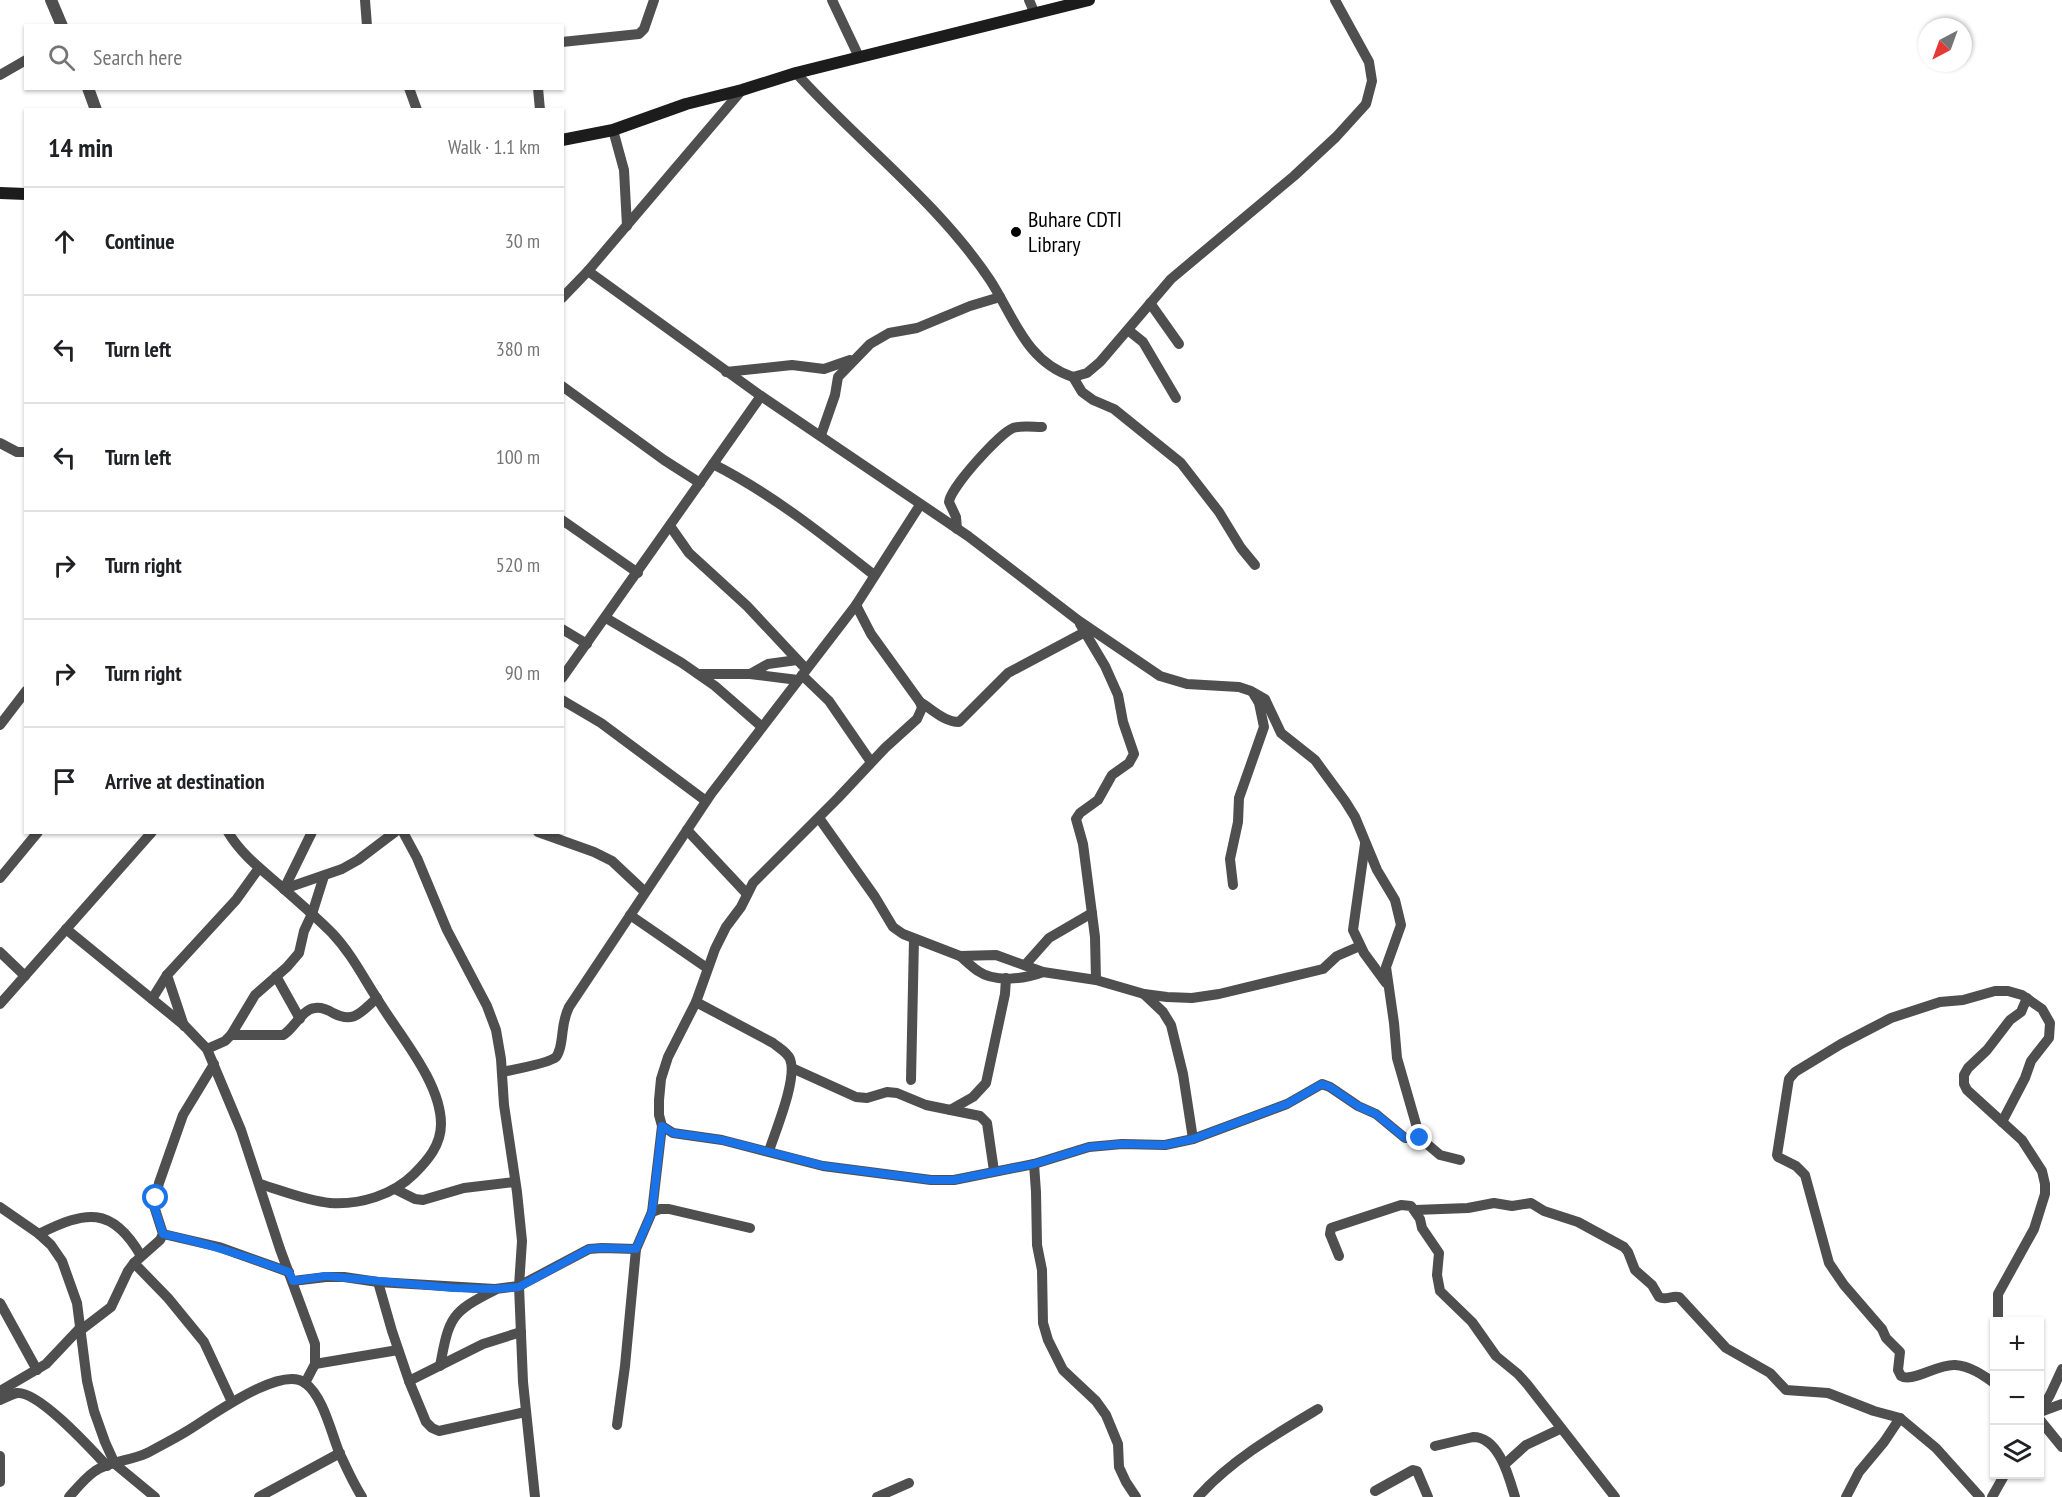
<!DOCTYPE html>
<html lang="en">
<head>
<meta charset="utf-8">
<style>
  body { margin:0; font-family:"PT Sans Narrow",sans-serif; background:#f2f2f2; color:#202124 }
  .controls { position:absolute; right:18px; bottom:18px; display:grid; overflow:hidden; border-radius:0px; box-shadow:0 2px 4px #0004 }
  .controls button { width:54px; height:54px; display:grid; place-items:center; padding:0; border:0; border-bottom:2px solid #e0e0e0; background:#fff; color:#202124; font:30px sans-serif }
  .compass { position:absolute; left:1918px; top:18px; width:54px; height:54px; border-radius:50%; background:#fff; box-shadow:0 2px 4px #0004; rotate:221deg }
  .stop { position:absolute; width:18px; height:18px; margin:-14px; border:4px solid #1a73e8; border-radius:50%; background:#fff }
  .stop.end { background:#1a73e8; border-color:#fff; box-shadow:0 2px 6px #0008 }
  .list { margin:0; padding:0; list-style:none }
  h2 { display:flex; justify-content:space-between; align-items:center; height:78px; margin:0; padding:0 24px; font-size:26px }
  h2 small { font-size:20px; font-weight:400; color:#757577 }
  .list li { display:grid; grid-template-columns:39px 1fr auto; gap:18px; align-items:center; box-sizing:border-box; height:108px; padding:0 24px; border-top:2px solid #e0e0e0 }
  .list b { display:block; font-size:22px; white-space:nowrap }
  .list em { font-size:20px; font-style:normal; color:#757577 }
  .icon { flex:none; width:33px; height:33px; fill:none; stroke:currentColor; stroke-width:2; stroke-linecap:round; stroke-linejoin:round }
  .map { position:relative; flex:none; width:2062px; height:1497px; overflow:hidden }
  .search { position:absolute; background:#fff; box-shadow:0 2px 4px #0004; left:24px; top:24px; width:540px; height:66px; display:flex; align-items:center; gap:15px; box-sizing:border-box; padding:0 21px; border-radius:0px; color:#757577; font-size:22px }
  .panel { position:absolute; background:#fff; box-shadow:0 2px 4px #0004; left:24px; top:108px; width:540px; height:726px; border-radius:0px }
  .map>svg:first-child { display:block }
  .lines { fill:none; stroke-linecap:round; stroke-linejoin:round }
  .minor { stroke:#4f4f4f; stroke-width:10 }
  .tertiary { stroke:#4f4f4f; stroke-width:12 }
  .secondary { stroke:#1c1c1c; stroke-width:12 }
  .route { stroke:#1a73e8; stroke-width:8 }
  .poi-dot { fill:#000; stroke:#fff; stroke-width:2 }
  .labels { text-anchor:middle; stroke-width:5; stroke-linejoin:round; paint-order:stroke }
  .poi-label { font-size:22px; fill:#000; stroke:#fff; text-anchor:start }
</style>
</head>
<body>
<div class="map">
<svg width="2062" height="1497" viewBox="0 0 2062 1497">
  <rect width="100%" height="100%" fill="#fff"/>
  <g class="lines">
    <g class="minor">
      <polyline points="365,0 367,26"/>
      <polyline points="832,0 859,57"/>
      <polyline points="1029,0 1035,14"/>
      <polyline points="562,42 639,34 644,29 654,0"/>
      <path d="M796,73C859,143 937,201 990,280C1014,317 1026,362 1073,377L1087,373L1100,362L1171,279L1294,176L1336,137L1366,104L1372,81L1369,62L1335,0"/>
      <polyline points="0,75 26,60"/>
      <polyline points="409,88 417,110"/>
      <polyline points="538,88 540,110"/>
      <polyline points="613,130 624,170 627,226"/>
      <polyline points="588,271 761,396 968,536 1079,621 1160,676 1187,684 1239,687 1251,691 1265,699 1281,733 1315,760 1345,801 1355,817 1377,870 1395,900 1401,925 1386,967 1394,1023 1397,1058 1420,1138 1440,1155 1460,1160"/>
      <polyline points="562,298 588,271 742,90"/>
      <polyline points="1150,303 1179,344"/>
      <polyline points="1128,330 1143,342 1176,398"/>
      <polyline points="726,372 792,365 824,369 850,360"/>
      <polyline points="1073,377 1082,392 1093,400 1114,409 1181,463 1219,512 1241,548 1255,565"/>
      <polyline points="562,386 664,460 700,483"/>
      <polyline points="821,435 835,395 838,377 870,344 889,333 917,328 970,306 1000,297"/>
      <polyline points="0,443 17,452 26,452"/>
      <path d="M713,464C772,494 822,534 874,575"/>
      <polyline points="562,520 638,573"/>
      <polyline points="670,526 689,553 747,606 806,669"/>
      <path d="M957,529L956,517L949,502C950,488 999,434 1013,428C1022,425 1033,427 1042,427"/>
      <polyline points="856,605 871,634 920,702 922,708 917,719 885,748 838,798 753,883 741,907 726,927 715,949 696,1002 668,1057 661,1079 659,1100 659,1115 662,1126 673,1133 722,1140 823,1166 931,1180 954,1180 1034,1164 1089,1147 1122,1144 1165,1145 1193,1139 1287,1104 1322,1084 1330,1087 1358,1106 1376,1114 1405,1138 1420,1138"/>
      <polyline points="606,618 682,663 715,686 762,727"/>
      <polyline points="1080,624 1105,666 1118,695 1123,722 1134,754 1129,763 1112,775 1098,800 1080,813 1076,819 1083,844 1095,937 1096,980"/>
      <polyline points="562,629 587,644"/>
      <polyline points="698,674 750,674 798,680"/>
      <polyline points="750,674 768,664 797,660"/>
      <polyline points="802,675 829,701 871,762"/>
      <polyline points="562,678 761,396"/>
      <polyline points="562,700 601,723 706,801"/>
      <path d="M920,702C932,709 944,722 959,722L1008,673L1085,632"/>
      <polyline points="0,725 26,691"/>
      <polyline points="819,818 875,897 893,927 903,934 960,956 996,955 1043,972 1096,980 1144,994 1167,997 1192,998 1219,994 1323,969 1337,956 1360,946"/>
      <polyline points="687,830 747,894"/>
      <path d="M228,832C242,856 265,872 285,890C301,904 317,918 332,933C351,953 363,977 378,1000C399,1035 441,1082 441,1124C441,1145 428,1160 414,1174C393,1195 360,1205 330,1203C307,1201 283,1191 260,1184"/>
      <polyline points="403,832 417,858 447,930 487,1006 496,1030 501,1059 504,1105 517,1192 522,1241 519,1286 523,1382 535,1497"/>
      <polyline points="538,832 594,852 612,861 645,892"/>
      <polyline points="1365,844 1353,930 1364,953 1386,983"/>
      <polyline points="0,878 38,832"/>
      <polyline points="1233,885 1230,859 1238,822 1239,798 1264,727 1259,703 1253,693"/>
      <polyline points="284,889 342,869 358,860 395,832"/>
      <polyline points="284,889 312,832"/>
      <polyline points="630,915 707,968"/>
      <polyline points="66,929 185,1026 207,1049 241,1130 280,1249 315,1344 315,1364 305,1383"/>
      <polyline points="0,952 25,976"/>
      <path d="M960,956C966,961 972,967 978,971C995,983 1025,979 1043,972"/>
      <polyline points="1025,965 1049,938 1092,913"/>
      <polyline points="276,976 300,1019"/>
      <polyline points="1144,994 1163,1012 1171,1025 1183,1074 1193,1139"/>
      <polyline points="152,999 167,975"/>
      <path d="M696,1002L773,1043C779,1048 787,1052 790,1059C798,1078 775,1132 769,1151"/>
      <polyline points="0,1004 152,832"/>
      <polyline points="184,1026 167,975 236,900 259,868"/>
      <path d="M231,1035H283C294,1029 302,1009 315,1008C321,1007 328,1010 333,1013C354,1024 361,1012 377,998"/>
      <polyline points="207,1049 225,1041 231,1035 255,995 287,967 299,953 304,931 312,914 324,876"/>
      <polyline points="792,1068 856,1097 867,1098 887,1092 897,1093 926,1105 980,1116 987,1123 994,1171"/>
      <path d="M502,1072C512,1070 550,1063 556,1057C558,1055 559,1051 560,1048C564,1032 561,1024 569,1007L711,794L856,605L920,505"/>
      <polyline points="911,1080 914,939"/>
      <polyline points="950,1110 973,1097 986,1083 1005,994 1006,978"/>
      <polyline points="1034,1164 1036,1192 1037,1245 1042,1270 1043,1323 1048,1340 1063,1370 1096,1401 1106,1415 1118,1444 1119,1467 1126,1482 1136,1497"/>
      <polyline points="395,1189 415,1199 423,1200 464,1188 515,1182"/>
      <polyline points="0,1207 39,1234 51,1245 62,1261 77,1303 87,1381 94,1411 105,1442 115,1464 155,1497"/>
      <path d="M1415,1210L1468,1208L1494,1203L1512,1206L1531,1203L1544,1211L1578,1222L1624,1247L1628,1252L1635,1270L1652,1285L1659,1297C1666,1301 1672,1295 1679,1297L1726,1348L1770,1373L1786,1390L1828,1393L1874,1411L1900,1418L1936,1448L1980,1497"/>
      <polyline points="652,1212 662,1126"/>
      <path d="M39,1234C85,1211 112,1205 141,1256"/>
      <polyline points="163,1234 219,1247 289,1272"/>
      <polyline points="1339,1256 1330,1234 1331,1228 1401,1205 1411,1206 1420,1219 1422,1228 1439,1253 1437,1275 1440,1291 1472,1322 1496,1356 1518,1374 1527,1384 1615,1497"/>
      <polyline points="134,1263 168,1298 204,1342 232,1402"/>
      <polyline points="293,1281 326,1277 344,1277 378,1282 495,1289 519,1286 589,1249 602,1248 636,1249"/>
      <polyline points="378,1282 392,1331 409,1381 426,1422 432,1428 439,1431 525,1412"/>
      <polyline points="0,1303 37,1370"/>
      <polyline points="1998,1322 1998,1294 2034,1229 2045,1194 2045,1184 2042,1171 2022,1140 1967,1090 1964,1084 1964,1075 1968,1068 1987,1050 2010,1020 2021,1012 2027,998"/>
      <polyline points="81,1330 111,1307 128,1271 134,1263 160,1240 163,1234 154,1206 159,1183 183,1115 214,1064"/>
      <polyline points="315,1364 398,1350"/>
      <path d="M440,1366C449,1317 451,1312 495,1290"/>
      <polyline points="409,1381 483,1344 521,1332"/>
      <path d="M1994,1383C1983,1375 1970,1366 1955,1365C1937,1364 1912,1383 1901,1376L1898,1370L1900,1352L1886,1338L1882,1329L1844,1285L1829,1263L1805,1175L1796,1166L1778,1157L1777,1155L1788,1085L1789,1079L1795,1072L1841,1044L1891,1018L1940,1002L1963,1000L1995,991H2008L2022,995L2042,1009L2050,1023L2049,1038L2031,1061L2025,1078L2002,1122"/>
      <polyline points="0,1391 46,1364 81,1327"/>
      <path d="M0,1400C5,1398 12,1394 17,1393C39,1391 92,1450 107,1466"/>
      <polyline points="2040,1412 2050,1395 2062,1369"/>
      <polyline points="2040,1412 2062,1404"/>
      <polyline points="2040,1420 2062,1447"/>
      <polyline points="617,1425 625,1366 636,1249 652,1212 660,1209 669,1209 750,1228"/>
      <path d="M1435,1446L1473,1437C1499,1437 1509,1477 1515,1497"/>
      <polyline points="0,1456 0,1482"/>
      <polyline points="1505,1464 1526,1445 1560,1429"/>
      <polyline points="1375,1491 1413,1470 1417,1471 1428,1497"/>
      <path d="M69,1497C77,1488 85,1478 95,1471C110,1461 130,1461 147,1453C160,1446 174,1439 187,1431C209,1418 281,1364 305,1383C323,1396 331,1432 339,1452C346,1467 353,1483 362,1497"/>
      <polyline points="259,1497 340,1453"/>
      <polyline points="877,1497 909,1483"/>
      <path d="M1198,1497C1231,1460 1276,1434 1318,1409"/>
      <polyline points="1846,1497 1859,1472 1884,1442 1900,1418"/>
      <polyline points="1992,1497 2005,1474"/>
    </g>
    <g class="tertiary">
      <polyline points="51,0 62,26"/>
      <polyline points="88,88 96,110"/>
    </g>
    <g class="secondary">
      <polyline points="562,140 613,130 686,104 742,90 796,73 1089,0"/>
      <polyline points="0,193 26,194"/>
    </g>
  </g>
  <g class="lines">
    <path class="route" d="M156,1198L154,1206L163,1234C207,1243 247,1257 289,1272L293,1281L326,1276L453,1288L495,1289L519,1287L589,1249L602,1248L636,1249L652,1212L662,1126L673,1133L722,1140L824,1166L931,1180H954L1034,1164L1089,1147L1122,1144L1165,1145L1193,1139L1287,1104L1322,1084L1330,1087L1358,1106L1376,1114L1405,1138H1420"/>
  </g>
  <circle class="poi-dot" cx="1016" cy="232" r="6"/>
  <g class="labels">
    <g class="poi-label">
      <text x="1028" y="227">Buhare CDTI<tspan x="1028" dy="25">Library</tspan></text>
    </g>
  </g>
</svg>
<div class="controls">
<button>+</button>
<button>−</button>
<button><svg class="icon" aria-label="layers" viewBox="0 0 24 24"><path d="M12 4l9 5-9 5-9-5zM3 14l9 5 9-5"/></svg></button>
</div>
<svg class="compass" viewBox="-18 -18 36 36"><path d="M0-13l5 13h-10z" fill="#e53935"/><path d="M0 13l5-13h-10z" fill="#757577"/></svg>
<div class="stop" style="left:156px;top:1198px"></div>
<div class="stop end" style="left:1420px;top:1138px"></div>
<div class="search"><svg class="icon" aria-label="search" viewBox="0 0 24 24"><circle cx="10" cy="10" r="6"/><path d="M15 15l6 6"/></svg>Search here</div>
<section class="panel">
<h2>14 min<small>Walk · 1.1 km</small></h2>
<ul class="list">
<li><svg class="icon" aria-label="ahead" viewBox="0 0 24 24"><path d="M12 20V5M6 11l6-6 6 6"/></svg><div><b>Continue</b></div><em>30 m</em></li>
<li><svg class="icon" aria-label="left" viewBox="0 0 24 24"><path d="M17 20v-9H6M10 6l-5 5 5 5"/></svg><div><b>Turn left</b></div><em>380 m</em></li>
<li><svg class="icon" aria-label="left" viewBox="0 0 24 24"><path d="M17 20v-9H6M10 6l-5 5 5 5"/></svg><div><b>Turn left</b></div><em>100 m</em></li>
<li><svg class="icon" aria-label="right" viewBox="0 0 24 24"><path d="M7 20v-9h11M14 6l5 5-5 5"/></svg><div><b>Turn right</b></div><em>520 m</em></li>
<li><svg class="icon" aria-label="right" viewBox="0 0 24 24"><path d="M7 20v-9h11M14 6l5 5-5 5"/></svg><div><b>Turn right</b></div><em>90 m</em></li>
<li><svg class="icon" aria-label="arrive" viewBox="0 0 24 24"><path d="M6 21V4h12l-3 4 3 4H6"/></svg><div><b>Arrive at destination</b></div></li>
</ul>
</section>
</div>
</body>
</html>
